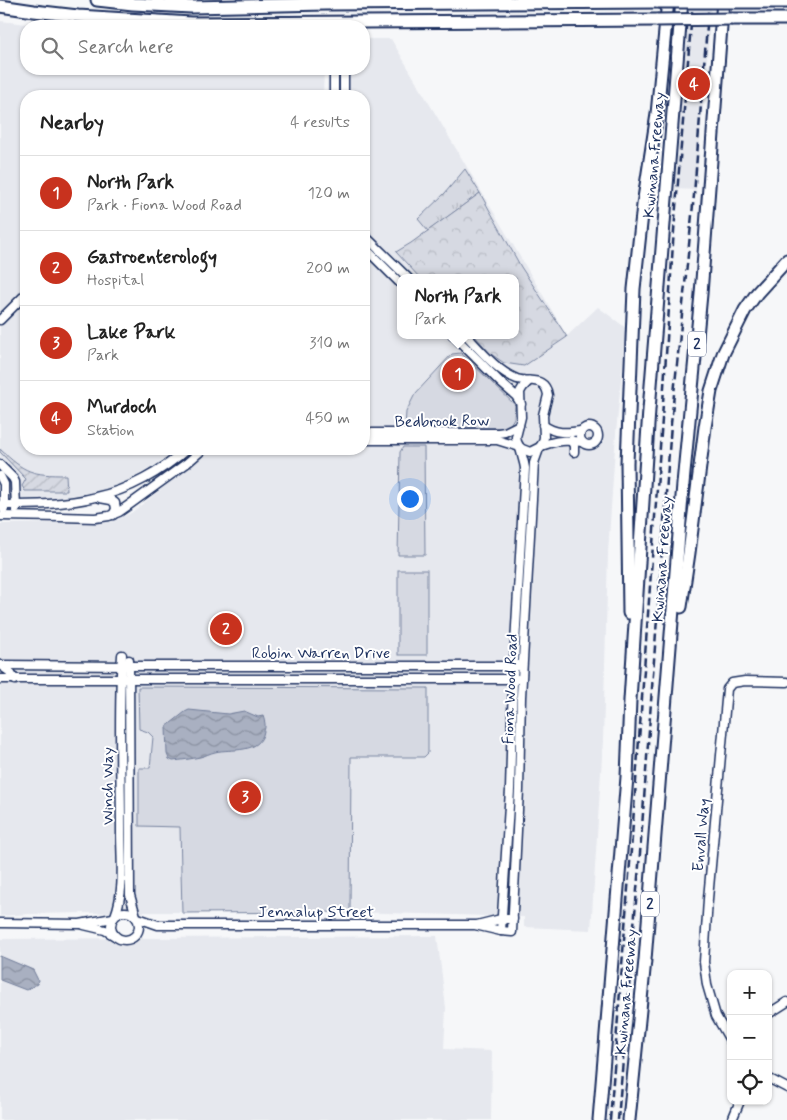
<!DOCTYPE html>
<html lang="en">
<head>
<meta charset="utf-8">
<style>
  body { margin:0; font-family:Mynerve,sans-serif; background:#f2f2f2; color:#222 }
  .controls { position:absolute; right:15px; bottom:15px; display:grid; overflow:hidden; border-radius:10px; box-shadow:0 1px 4px #0004 }
  .controls button { width:45px; height:45px; display:grid; place-items:center; padding:0; border:0; border-bottom:1px solid #e0e0e0; background:#fff; color:#222; font:25px sans-serif }
  .you { position:absolute; left:409px; top:498px; width:18px; height:18px; margin:-12px; border:4px solid #fff; border-radius:50%; background:#1a73e8; box-shadow:0 0 0 8px #1a73e833 }
  .badge { display:grid; place-items:center; width:32px; height:32px; border-radius:50%; background:#c8321e; color:#fff; font-size:16px; font-weight:700 }
  .pin { position:absolute; translate:-50% -50%; border:2px solid #fff; box-shadow:0 1px 5px #0006 }
  .popup { position:absolute; left:397px; top:274px; width:122px; height:65px; box-sizing:border-box; display:grid; place-content:center; border-radius:10px; background:#fff; filter:drop-shadow(0 1px 4px #0005); font-size:16px; white-space:nowrap; color:#767676 }
  .popup b { font-size:19px; color:#222 }
  .popup::after { content:''; position:absolute; left:50%; top:100%; margin-left:-10px; border:10px solid transparent; border-top-color:#fff }
  .list { margin:0; padding:0; list-style:none }
  h2 { display:flex; justify-content:space-between; align-items:center; height:65px; margin:0; padding:0 20px; font-size:21px }
  h2 small { font-size:16px; font-weight:400; color:#767676 }
  .list li { display:grid; grid-template-columns:32px 1fr auto; gap:15px; align-items:center; box-sizing:border-box; height:75px; padding:0 20px; border-top:1px solid #e0e0e0 }
  .list b { display:block; font-size:19px; white-space:nowrap }
  .list p { margin:0; font-size:16px; white-space:nowrap; color:#767676 }
  .list em { font-size:16px; font-style:normal; color:#767676 }
  .icon { flex:none; width:28px; height:28px; fill:none; stroke:currentColor; stroke-width:2; stroke-linecap:round; stroke-linejoin:round }
  .map { position:relative; flex:none; width:787px; height:1120px; overflow:hidden }
  .search { position:absolute; background:#fff; box-shadow:0 1px 4px #0004; left:20px; top:20px; width:350px; height:55px; display:flex; align-items:center; gap:12px; box-sizing:border-box; padding:0 18px; border-radius:20px; color:#767676; font-size:19px }
  .panel { position:absolute; background:#fff; box-shadow:0 1px 4px #0004; left:20px; top:90px; width:350px; height:365px; border-radius:20px }
  .map>svg:first-child { display:block }
  .built { fill:#e6e8ee; fill-rule:evenodd }
  .grass { fill:url(#grass-tufts); stroke:#7884a0 }
  .forest { fill:url(#forest-crowns); stroke:#7884a0 }
  .park { fill:#d6d9e2; stroke:#7884a0 }
  .garden { fill:url(#garden-furrows); stroke:#7884a0 }
  .water { fill:url(#water-waves); stroke:#707c99 }
  .lines { fill:none; stroke-linecap:round; stroke-linejoin:round }
  .minor-casing { stroke:#1b2f5e; stroke-width:11 }
  .highway-casing { stroke:#1b2f5e; stroke-width:15 }
  .minor { stroke:#fff; stroke-width:8 }
  .highway { stroke:#fff; stroke-width:11 }
  .rail { stroke:#1b2f5e; stroke-width:2.5; stroke-dasharray:8 4; stroke-linecap:butt }
  .highway-bridge-casing { stroke:#1b2f5e; stroke-width:15; stroke-linecap:butt }
  .highway-bridge { stroke:#fff; stroke-width:11 }
  .labels { text-anchor:middle; stroke-width:4; stroke-linejoin:round; paint-order:stroke }
  .shield { fill:#fff; stroke:#5f6d8e; stroke-width:1 }
  .shield-label { font-size:15px; font-weight:bold; fill:#1b2f5e }
  .street-label { font-size:16px; fill:#1b2f5e; stroke:#fff }
</style>
</head>
<body>
<div class="map">
<svg width="787" height="1120" viewBox="0 0 787 1120">
  <defs>
    <pattern id="grass-tufts" width="24" height="20" patternUnits="userSpaceOnUse" patternTransform="scale(1.25)"><rect width="24" height="20" fill="#d6d9e2"/><path d="M3 7l-1-3M5 7V3M7 7l1-3M15 17l-1-3M17 17v-4M19 17l1-3" fill="none" stroke="#b7bbc4"/></pattern>
    <pattern id="forest-crowns" width="20" height="18" patternUnits="userSpaceOnUse" patternTransform="scale(1.25)"><rect width="20" height="18" fill="#d6d9e2"/><path d="M2 6a3 3 0 1 1 6 0M12 15a3 3 0 1 1 6 0" fill="none" stroke="#b7bbc4"/></pattern>
    <pattern id="garden-furrows" width="10" height="10" patternUnits="userSpaceOnUse" patternTransform="scale(1.25)"><rect width="10" height="10" fill="#d6d9e2"/><path d="M-1 1l2-2M0 10L10 0M9 11l2-2" fill="none" stroke="#b7bbc4"/></pattern>
    <pattern id="water-waves" width="16" height="10" patternUnits="userSpaceOnUse" patternTransform="scale(1.25)"><rect width="16" height="10" fill="#a9b0c1"/><path d="M0 5q4-4 8 0t8 0" fill="none" stroke="#8990a0"/></pattern>
  </defs>
  <rect width="100%" height="100%" fill="#f6f7f9"/>
  <filter id="ink" filterUnits="userSpaceOnUse"><feTurbulence type="fractalNoise" baseFrequency=".02" numOctaves="2"/><feDisplacementMap in="SourceGraphic" scale="10" xChannelSelector="R" yChannelSelector="G"/><feConvolveMatrix kernelMatrix="1 2 1 2 8 2 1 2 1" color-interpolation-filters="sRGB"/></filter>
  <g filter="url(#ink)">
    <g class="built">
      <polygon points="690,0 712,0 696,190 675,189 684,61"/>
      <polygon points="0,21 46,26 26,26 26,69 324,69 323,96 26,96 26,449 177,449 158,463 130,480 101,492 39,500 0,499"/>
      <path d="M364,39H391L567,336L598,307L626,328L616,433L608,553L603,741L591,930L524,927V917L350,912H147L29,914L0,916V524L112,522L131,513L212,449H364V96H327V94L328,69H364ZM400,278H516V335H400Z"/>
      <polygon points="437,936 446,1008 444,1049 492,1051 491,1120 0,1120 0,939"/>
    </g>
    <polygon class="grass" points="465,169 480,193 428,231 418,219 445,193"/>
    <polygon class="forest" points="480,193 521,267 567,337 524,366 504,363 491,354 474,335 516,335 516,278 420,278 396,252 411,243"/>
    <g class="park">
      <polygon points="461,353 515,405 514,418 508,428 405,427 406,412 415,394 452,354"/>
      <polygon points="403,447 424,447 425,555 398,555 400,452"/>
      <rect x="398" y="570" width="29" height="85"/>
      <polygon points="138,687 428,688 428,753 424,757 351,757 350,912 182,913 180,827 139,826 139,768 150,768 153,737 148,732 139,729"/>
    </g>
    <path class="garden" d="M0,449C25,473 32,475 66,475L67,491H25L22,486L26,479L0,452Z"/>
    <g class="water">
      <path d="M189,710L228,714L244,711L258,717L263,716C265,722 266,726 264,731C260,755 231,748 215,752C210,753 205,756 200,757C191,759 182,760 173,761L169,759L167,754L166,727L185,712Z"/>
      <polygon points="0,956 33,970 38,980 37,984 26,990 0,980"/>
    </g>
    <g class="lines">
      <defs>
        <g id="minor">
          <polyline points="334,96 334,69"/>
          <polyline points="344,96 344,69"/>
          <polyline points="364,235 408,278"/>
          <polyline points="364,247 400,283"/>
          <polyline points="0,320 26,294"/>
          <polyline points="453,335 500,382 516,396 521,404"/>
          <path d="M543,425C556,434 566,433 581,431"/>
          <circle cx="589" cy="436" r="9"/>
          <polyline points="364,433 498,433 505,432 519,425"/>
          <polyline points="364,440 497,440 520,447"/>
          <polyline points="571,440 574,446 574,452"/>
          <path d="M541,446C557,440 566,440 582,442"/>
          <polyline points="520,448 530,452 540,447"/>
          <polyline points="0,465 13,478 15,482 16,509"/>
          <polyline points="0,476 4,484 4,509"/>
          <polyline points="100,498 111,500 115,503 116,509 113,515"/>
          <path d="M0,505C32,505 65,505 96,497C129,490 162,471 187,449"/>
          <polyline points="0,516 61,517 95,518 109,516 119,512 129,505 187,463 203,449"/>
          <polyline points="129,660 130,895 136,916"/>
          <polyline points="0,665 129,666 518,666"/>
          <polyline points="0,665 10,672 15,680"/>
          <polyline points="0,679 518,679"/>
          <circle cx="125" cy="926" r="14"/>
          <path d="M115,916C125,890 121,860 121,832C121,773 118,714 122,655"/>
          <path d="M138,918L158,925H475L501,931L512,932L519,790L521,697L534,463L539,449L543,442L544,437L543,415L548,395C545,376 530,383 517,379C498,372 480,350 466,335"/>
          <polyline points="0,923 80,924 113,918"/>
          <polyline points="84,925 105,930 115,936"/>
          <polyline points="477,925 501,919 513,919"/>
          <polyline points="501,931 510,790 513,679 525,468 524,463 520,448 517,442 516,437 521,417 520,392 523,387 529,381"/>
          <polyline points="768,1014 787,1002"/>
          <polyline points="731,1042 716,1016 707,985 704,962 708,899 727,689 732,683 745,681 787,682"/>
          <polyline points="768,1078 787,1088"/>
          <polyline points="732,1120 740,1101"/>
        </g>
        <g id="highway">
          <polyline points="97,0 133,4 191,7 325,4 658,2"/>
          <polyline points="733,2 787,2"/>
          <polyline points="0,6 34,11 78,16 191,23 657,20"/>
          <polyline points="732,19 787,19"/>
          <polyline points="681,607 689,553 705,427 711,391 723,354 745,310 757,293 787,260"/>
          <polyline points="629,613 627,463 634,289 643,205 657,114 668,0"/>
          <polyline points="599,1120 627,777 630,700 649,410 682,0"/>
          <polyline points="629,1120 645,960 683,484 701,294 723,0"/>
        </g>
      </defs>
      <use href="#minor" class="minor-casing"/>
      <use href="#highway" class="highway-casing"/>
      <use href="#minor" class="minor"/>
      <use href="#highway" class="highway"/>
      <g class="rail">
        <polyline points="610,1120 632,837 662,419 673,243 693,0"/>
        <polyline points="618,1120 641,841 671,424 694,195 709,0"/>
      </g>
      <defs>
        <g id="highway-bridge">
          <polyline points="658,2 733,2"/>
          <polyline points="657,20 732,19"/>
        </g>
      </defs>
      <use href="#highway-bridge" class="highway-bridge-casing"/>
      <use href="#highway-bridge" class="highway-bridge"/>
    </g>
  </g>
  <g class="labels">
    <g class="shield">
      <rect x="688" y="331.5" width="18" height="25" rx="4"/>
      <rect x="641" y="891.5" width="18" height="25" rx="4"/>
    </g>
    <g class="shield-label">
      <text x="697" y="349">2</text>
      <text x="650" y="909">2</text>
    </g>
    <g class="street-label">
      <text transform="translate(653 155) rotate(-85)" y="6">Kwinana Freeway</text>
      <text transform="translate(442 420) rotate(-1)" y="6">Bedbrook Row</text>
      <text transform="translate(661 559) rotate(-86)" y="6">Kwinana Freeway</text>
      <text x="321" y="658">Robin Warren Drive</text>
      <text transform="translate(509 689) rotate(-88)" y="6">Fiona Wood Road</text>
      <text transform="translate(107 786) rotate(-90)" y="6">Winch Way</text>
      <text transform="translate(700 835) rotate(-85)" y="6">Envall Way</text>
      <text x="316" y="917">Jennalup Street</text>
      <text transform="translate(625 992) rotate(-85)" y="6">Kwinana Freeway</text>
    </g>
  </g>
</svg>
<div class="controls">
<button>+</button>
<button>−</button>
<button><svg class="icon" aria-label="locate" viewBox="0 0 24 24"><circle cx="12" cy="12" r="6"/><path d="M12 2v4M12 18v4M2 12h4M18 12h4"/></svg></button>
</div>
<div class="you"></div>
<div class="pin badge" style="left:458px;top:374px">1</div>
<div class="popup"><b>North Park</b>Park</div>
<div class="pin badge" style="left:226px;top:629px">2</div>
<div class="pin badge" style="left:245px;top:797px">3</div>
<div class="pin badge" style="left:694px;top:84px">4</div>
<div class="search"><svg class="icon" aria-label="search" viewBox="0 0 24 24"><circle cx="10" cy="10" r="6"/><path d="M15 15l6 6"/></svg>Search here</div>
<section class="panel">
<h2>Nearby<small>4 results</small></h2>
<ul class="list">
<li><span class="badge">1</span><div><b>North Park</b><p>Park · Fiona Wood Road</p></div><em>120 m</em></li>
<li><span class="badge">2</span><div><b>Gastroenterology</b><p>Hospital</p></div><em>200 m</em></li>
<li><span class="badge">3</span><div><b>Lake Park</b><p>Park</p></div><em>310 m</em></li>
<li><span class="badge">4</span><div><b>Murdoch</b><p>Station</p></div><em>450 m</em></li>
</ul>
</section>
</div>
</body>
</html>
